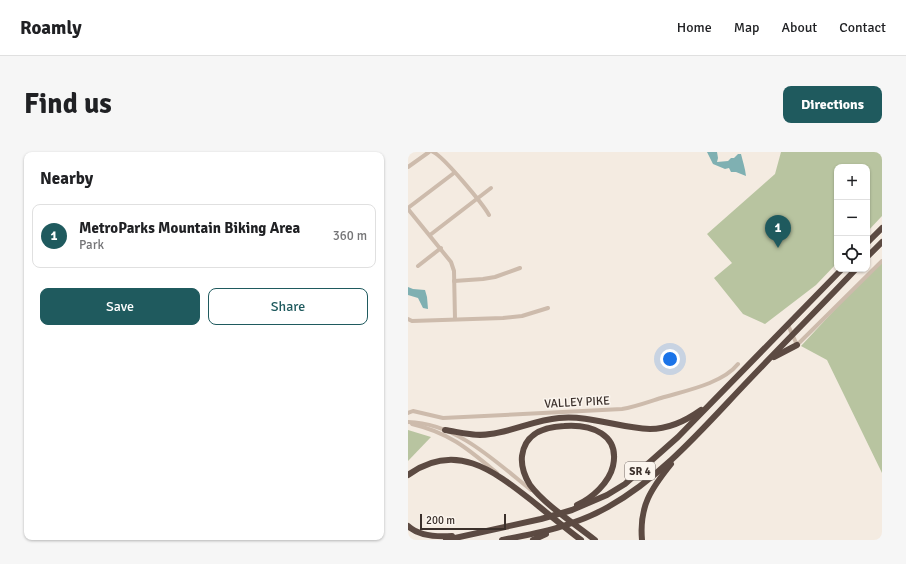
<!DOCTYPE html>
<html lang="en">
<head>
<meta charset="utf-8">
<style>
  body { margin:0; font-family:Signika,sans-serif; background:#f6f6f6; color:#202124 }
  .controls { position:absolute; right:12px; top:12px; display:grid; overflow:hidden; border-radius:8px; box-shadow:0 1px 3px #0004 }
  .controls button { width:36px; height:36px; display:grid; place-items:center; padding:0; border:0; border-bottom:1px solid #e0e0e0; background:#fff; color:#202124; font:20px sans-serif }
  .scale { position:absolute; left:12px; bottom:10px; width:86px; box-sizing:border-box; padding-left:4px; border:2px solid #3b302b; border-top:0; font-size:11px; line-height:14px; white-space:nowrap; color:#3b302b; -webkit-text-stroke:3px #fbf5ee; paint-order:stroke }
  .you { position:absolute; left:262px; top:207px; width:14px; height:14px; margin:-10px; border:3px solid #fff; border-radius:50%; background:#1a73e8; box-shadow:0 0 0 6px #1a73e833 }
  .badge { display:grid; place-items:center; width:26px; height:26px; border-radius:50%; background:#1f5a5e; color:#fff; font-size:13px; font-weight:700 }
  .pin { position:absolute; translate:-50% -33px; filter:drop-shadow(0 1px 2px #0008) }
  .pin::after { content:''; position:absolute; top:21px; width:14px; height:12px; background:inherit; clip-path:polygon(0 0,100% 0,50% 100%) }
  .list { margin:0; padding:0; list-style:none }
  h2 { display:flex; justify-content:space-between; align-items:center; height:52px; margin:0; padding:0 16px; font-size:17px }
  h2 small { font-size:13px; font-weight:400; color:#757577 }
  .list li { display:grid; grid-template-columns:26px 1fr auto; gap:12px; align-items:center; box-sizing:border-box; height:64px; margin:0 8px 8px; padding:0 8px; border:1px solid #e0e0e0; border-radius:8px }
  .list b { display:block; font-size:15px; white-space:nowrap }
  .list p { margin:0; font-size:13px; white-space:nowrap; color:#757577 }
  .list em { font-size:13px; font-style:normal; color:#757577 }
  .actions { display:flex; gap:8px; padding:12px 16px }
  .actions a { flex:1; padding:9px 0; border:1px solid #1f5a5e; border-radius:8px; text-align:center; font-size:14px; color:#1f5a5e }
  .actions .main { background:#1f5a5e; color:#fff }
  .icon { flex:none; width:22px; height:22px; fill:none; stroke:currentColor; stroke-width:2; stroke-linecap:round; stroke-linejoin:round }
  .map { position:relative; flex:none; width:474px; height:388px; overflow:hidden; border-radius:8px }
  header { display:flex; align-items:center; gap:24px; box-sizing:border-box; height:56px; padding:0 20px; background:#fff; border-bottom:1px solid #e0e0e0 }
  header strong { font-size:19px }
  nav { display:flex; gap:22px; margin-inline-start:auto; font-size:14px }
  .intro { display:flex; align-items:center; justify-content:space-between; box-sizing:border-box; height:96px; padding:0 24px }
  h1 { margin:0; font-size:28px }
  .button { padding:10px 18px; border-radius:8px; background:#1f5a5e; color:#fff; font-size:14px; font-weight:700 }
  main { display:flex; gap:24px; padding:0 24px }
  aside { flex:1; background:#fff; border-radius:8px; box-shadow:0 1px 3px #0004 }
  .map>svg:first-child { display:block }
  .green { fill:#b8c4a0 }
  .water { fill:#7fb0b2 }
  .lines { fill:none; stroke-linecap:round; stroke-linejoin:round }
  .minor { stroke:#cdbbac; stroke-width:4 }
  .highway { stroke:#5c4a42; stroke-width:6 }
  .labels { text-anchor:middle; stroke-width:3; stroke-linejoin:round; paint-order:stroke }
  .shield { fill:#fbf5ee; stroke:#756b66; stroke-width:1 }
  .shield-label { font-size:11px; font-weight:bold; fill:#3b302b }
  .street-label { font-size:12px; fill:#3b302b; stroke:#fbf5ee }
</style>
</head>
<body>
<header>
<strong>Roamly</strong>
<nav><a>Home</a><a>Map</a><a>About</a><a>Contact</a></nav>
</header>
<div class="intro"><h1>Find us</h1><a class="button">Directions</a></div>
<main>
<aside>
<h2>Nearby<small></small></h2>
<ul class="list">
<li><span class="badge">1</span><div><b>MetroParks Mountain Biking Area</b><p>Park</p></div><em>360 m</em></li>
</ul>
<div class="actions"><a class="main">Save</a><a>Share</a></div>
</aside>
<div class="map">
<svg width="474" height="388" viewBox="0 0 474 388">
  <rect width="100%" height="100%" fill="#f4ebe1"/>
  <g class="green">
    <polygon points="373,0 474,0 474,64 459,80 459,15 429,15 429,111 408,133 357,172 335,162 306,126 324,111 299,82 367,22"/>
    <polygon points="474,107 474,321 419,208 393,194"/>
    <polygon points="0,278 23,285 0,309"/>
  </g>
  <g class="water">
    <path d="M299,0H309L310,6L309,10L320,9L323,6H326L330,2H333C335,10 337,16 338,24L328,20H323L321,16L317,17L305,12Z"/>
    <polygon points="0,135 5,137 17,138 19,145 20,157 15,156 10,146 0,143"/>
  </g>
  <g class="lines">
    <g class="minor">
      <path d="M25,0C35,4 75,52 81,63"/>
      <polyline points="0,15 21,0"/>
      <polyline points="0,56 46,21"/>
      <polyline points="0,57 43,110 46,119 47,167"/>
      <polyline points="22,83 83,36"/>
      <polyline points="10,114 33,96"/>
      <polyline points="46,129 75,127 87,125 112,116"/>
      <polyline points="0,167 4,169 95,166 114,164 140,156"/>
      <polyline points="380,173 389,193 474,109"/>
      <path d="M0,261L5,259L35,266L214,257C227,255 240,250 253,246C276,239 314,232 330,212"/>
      <path d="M0,270C48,271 87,309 123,338"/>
      <path d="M4,272C42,281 60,297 89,321"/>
    </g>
    <g class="highway">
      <polyline points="459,91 474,76"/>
      <polyline points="459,105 474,90"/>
      <polyline points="366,205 389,193"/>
      <path d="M37,278C51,280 67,285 82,282C106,279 127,268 151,266C182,263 211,276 242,277C260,277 279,268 293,258"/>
      <path d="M0,323C47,289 85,318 123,348C139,361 156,375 173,388"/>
      <path d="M169,353C184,346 201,331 205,314C212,282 183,272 156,274C136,275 117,281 114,304C113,314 117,325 122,333C137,353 167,372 187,388"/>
      <path d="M0,374C11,384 30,385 44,384"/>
      <polyline points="38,388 133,367 164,358 199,343 217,332 270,285 434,117"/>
      <path d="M94,388C130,381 167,374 200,355C254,325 297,274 339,230C375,192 412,155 448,117"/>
      <polyline points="125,388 138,382"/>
      <path d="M234,388C231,354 243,337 263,312"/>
    </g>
  </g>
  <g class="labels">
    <rect class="shield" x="217" y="310" width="30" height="18" rx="3"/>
    <g class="shield-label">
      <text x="232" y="323">SR 4</text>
    </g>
    <g class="street-label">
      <text transform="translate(169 250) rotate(-3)" y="4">VALLEY PIKE</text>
    </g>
  </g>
</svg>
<div class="controls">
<button>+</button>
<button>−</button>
<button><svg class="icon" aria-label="locate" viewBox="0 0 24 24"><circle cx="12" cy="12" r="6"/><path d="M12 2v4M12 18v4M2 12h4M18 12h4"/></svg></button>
</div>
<div class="scale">200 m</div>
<div class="you"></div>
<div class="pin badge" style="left:370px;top:96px">1</div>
</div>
</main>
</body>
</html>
